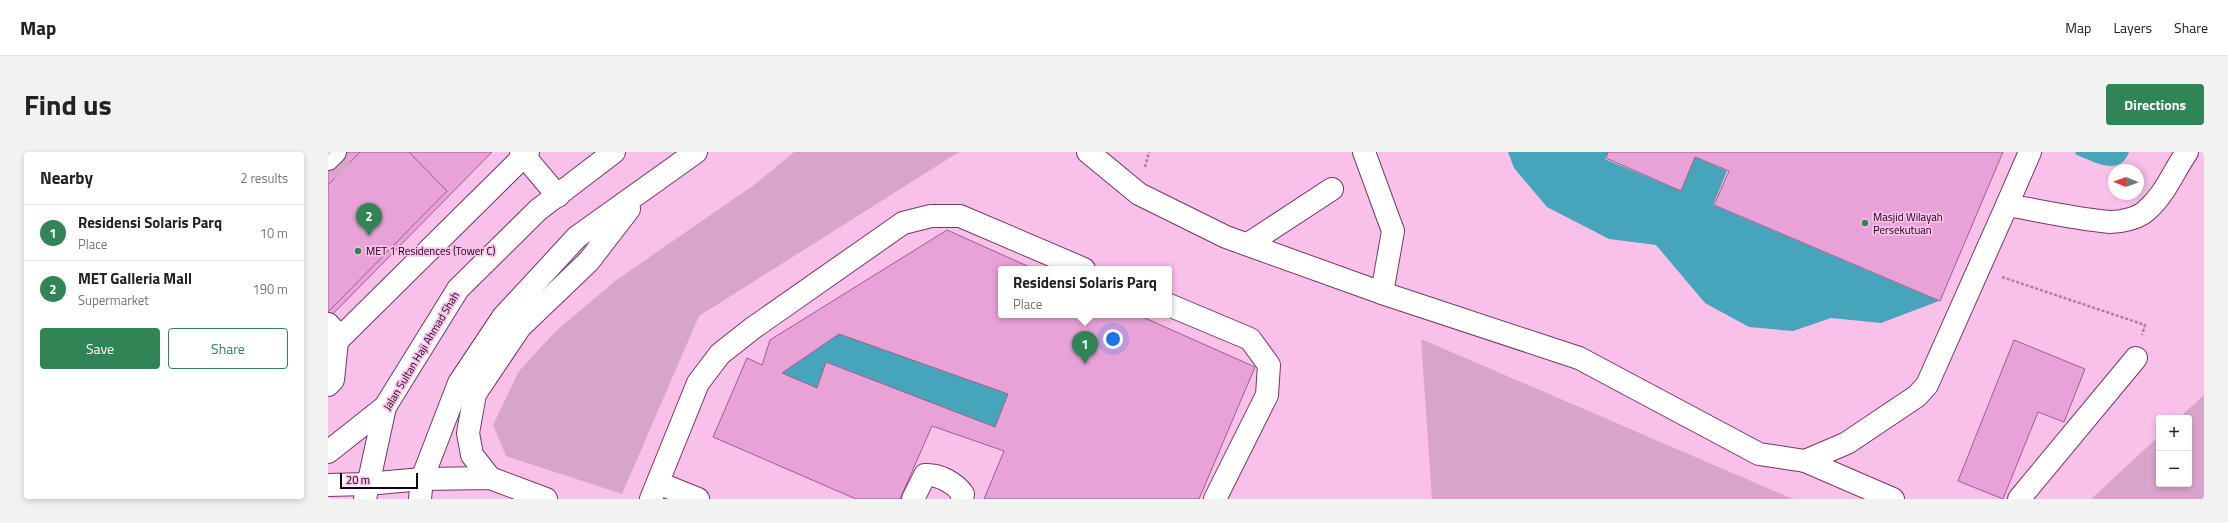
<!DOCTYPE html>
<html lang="en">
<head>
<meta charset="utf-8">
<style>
  body { margin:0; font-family:"Titillium Web",sans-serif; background:#f2f2f2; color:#222 }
  .controls { position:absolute; right:12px; bottom:12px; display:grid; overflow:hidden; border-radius:4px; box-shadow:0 2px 6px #0003 }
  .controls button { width:36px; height:36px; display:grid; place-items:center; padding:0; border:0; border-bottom:1px solid #e0e0e0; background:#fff; color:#222; font:20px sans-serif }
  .compass { position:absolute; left:1780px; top:12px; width:36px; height:36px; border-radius:50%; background:#fff; box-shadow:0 2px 6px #0003; rotate:271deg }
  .scale { position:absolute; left:12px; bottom:10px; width:78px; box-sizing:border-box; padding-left:4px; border:2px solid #180314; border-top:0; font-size:11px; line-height:14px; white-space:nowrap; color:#180314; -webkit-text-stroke:3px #f9c0ea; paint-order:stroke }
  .you { position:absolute; left:785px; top:187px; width:14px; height:14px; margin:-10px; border:3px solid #fff; border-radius:50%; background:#1a73e8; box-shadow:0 0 0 6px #1a73e833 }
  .badge { display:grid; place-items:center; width:26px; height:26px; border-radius:50%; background:#318456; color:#fff; font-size:13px; font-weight:700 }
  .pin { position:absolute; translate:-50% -33px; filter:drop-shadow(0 1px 2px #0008) }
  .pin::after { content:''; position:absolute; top:21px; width:14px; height:12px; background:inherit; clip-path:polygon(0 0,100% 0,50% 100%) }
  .popup { position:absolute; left:670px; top:114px; width:174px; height:52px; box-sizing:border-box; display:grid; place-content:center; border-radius:4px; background:#fff; filter:drop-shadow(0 1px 3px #0005); font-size:13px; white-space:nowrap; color:#767676 }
  .popup b { font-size:15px; color:#222 }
  .popup::after { content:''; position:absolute; left:50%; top:100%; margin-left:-8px; border:8px solid transparent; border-top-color:#fff }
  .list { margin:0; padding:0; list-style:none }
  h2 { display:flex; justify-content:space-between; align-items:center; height:52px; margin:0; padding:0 16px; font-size:17px }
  h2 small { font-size:13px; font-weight:400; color:#767676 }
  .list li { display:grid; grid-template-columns:26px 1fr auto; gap:12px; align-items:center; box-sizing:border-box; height:56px; padding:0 16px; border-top:1px solid #e0e0e0 }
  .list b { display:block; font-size:15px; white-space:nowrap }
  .list p { margin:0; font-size:13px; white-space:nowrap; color:#767676 }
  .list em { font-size:13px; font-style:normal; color:#767676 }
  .actions { display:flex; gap:8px; padding:12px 16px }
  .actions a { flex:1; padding:9px 0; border:1px solid #318456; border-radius:4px; text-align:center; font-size:14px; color:#318456 }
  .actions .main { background:#318456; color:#fff }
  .map { position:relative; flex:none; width:1876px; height:347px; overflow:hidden; border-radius:4px }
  header { display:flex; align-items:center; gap:24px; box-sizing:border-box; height:56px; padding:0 20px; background:#fff; border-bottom:1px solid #e0e0e0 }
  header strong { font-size:19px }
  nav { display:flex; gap:22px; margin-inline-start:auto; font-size:14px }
  .intro { display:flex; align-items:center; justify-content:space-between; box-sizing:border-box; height:96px; padding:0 24px }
  h1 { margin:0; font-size:28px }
  .button { padding:10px 18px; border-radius:4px; background:#318456; color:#fff; font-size:14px; font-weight:700 }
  main { display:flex; gap:24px; padding:0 24px }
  aside { flex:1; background:#fff; border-radius:4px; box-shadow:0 2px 6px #0003 }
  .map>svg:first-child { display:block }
  .green { fill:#d9a4cb }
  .water { fill:#47a5bb }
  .building { fill:#e8a2d7; stroke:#9d5d8e; fill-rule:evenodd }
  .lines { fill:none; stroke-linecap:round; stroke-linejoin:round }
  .minor-tunnel { stroke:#d7a4ca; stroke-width:22; stroke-dasharray:22 11; stroke-linecap:butt }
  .minor-casing { stroke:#743867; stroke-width:24 }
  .path { stroke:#ac7fa1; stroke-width:2.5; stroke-dasharray:3 2; stroke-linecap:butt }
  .minor { stroke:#fff; stroke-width:22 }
  .poi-dot { fill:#318456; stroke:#f9c0ea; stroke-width:1.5 }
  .labels { text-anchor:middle; stroke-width:3.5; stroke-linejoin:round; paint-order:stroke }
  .poi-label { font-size:11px; fill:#180314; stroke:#f9c0ea; text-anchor:start }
  .street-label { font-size:11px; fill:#180314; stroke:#f9c0ea }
</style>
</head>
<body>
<header>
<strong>Map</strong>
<nav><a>Map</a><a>Layers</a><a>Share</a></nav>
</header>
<div class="intro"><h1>Find us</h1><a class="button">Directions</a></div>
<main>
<aside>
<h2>Nearby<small>2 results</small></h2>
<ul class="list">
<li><span class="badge">1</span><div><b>Residensi Solaris Parq</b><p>Place</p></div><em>10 m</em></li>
<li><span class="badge">2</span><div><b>MET Galleria Mall</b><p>Supermarket</p></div><em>190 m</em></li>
</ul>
<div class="actions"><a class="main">Save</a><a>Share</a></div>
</aside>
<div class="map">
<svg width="1876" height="347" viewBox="0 0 1876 347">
  <rect width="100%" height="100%" fill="#f9c0ea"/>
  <g class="green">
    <polygon points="466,0 631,0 371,164 294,342 178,304 165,273 191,219 228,179 287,129 426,33"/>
    <polygon points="1093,187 1465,347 1104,347"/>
    <polygon points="1876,243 1876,347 1763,347 1831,284 1831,332 1861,332 1861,266 1851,266"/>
  </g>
  <g class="water">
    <polygon points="1180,0 1280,0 1277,7 1353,39 1367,5 1399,19 1385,53 1611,149 1553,171 1503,166 1465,179 1421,175 1377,151 1328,93 1281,87 1219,55 1186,16"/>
    <path d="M1748,0H1801C1792,26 1764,9 1747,2Z"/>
    <polygon points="511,182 680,242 667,275 498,210 489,236 454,221"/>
  </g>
  <g class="building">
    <polygon points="0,0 164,0 0,167"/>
    <polygon points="32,0 81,0 119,39 0,160 0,33"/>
    <polygon points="1280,0 1675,0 1612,149 1386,53 1401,19 1367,5 1353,39 1278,6"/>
    <path d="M619,78L706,117H673V163H810L927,215L871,347H656L676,299L604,274L572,347H528L385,285L419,206L434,213L442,188ZM511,182L680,242L667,275L498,210L489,236L454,221Z"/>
    <polygon points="1686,188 1757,217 1736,270 1710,260 1675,347 1630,329"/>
  </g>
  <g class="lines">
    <polyline class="minor-tunnel" points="0,19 20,0"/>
    <defs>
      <g id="minor">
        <polyline points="200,0 196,4 230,44"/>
        <polyline points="760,0 811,42 898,85 1054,141 1251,206 1431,302 1477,309 1565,347"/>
        <polyline points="1036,0 1065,79 1054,141"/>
        <path d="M1702,0L1679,53C1713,59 1748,67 1782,70C1794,70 1811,66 1819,58C1838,41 1845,20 1859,0"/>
        <polyline points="0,7 7,0"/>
        <polyline points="920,92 1004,37"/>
        <polyline points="841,153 922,187 941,213 939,243 887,347"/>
        <polyline points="0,172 12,185"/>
        <polyline points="0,198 196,4 193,0"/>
        <polyline points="0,233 5,228 9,189"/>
        <polyline points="0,300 57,255"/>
        <polyline points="1477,309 1519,291 1589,244 1599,233 1679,53"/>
        <polyline points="162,326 144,303 140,281 147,242 192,175 261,109 301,57"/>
        <polyline points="330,331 370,347"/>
        <polyline points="0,333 39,332 94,327 162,326 218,347"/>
        <polyline points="37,347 57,255 130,137 210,58 286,0"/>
        <polyline points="92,347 94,327 131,231 175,165 249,85 368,0"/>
        <polyline points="323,347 370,231 392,202 425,176 575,71 603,64 632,64 756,117"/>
        <path d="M585,347L597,323C611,322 627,331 635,342L634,347"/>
        <polyline points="1691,347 1808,206"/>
      </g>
    </defs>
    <use href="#minor" class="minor-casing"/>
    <g class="path">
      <polyline points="817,15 821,0"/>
      <polyline points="1674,125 1817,173 1814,183"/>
    </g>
    <use href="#minor" class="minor"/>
  </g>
  <g class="poi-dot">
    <circle cx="1537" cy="71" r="4"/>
    <circle cx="30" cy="99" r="4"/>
  </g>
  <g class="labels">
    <g class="poi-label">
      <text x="1545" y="69">Masjid Wilayah<tspan x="1545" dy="13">Persekutuan</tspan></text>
      <text x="38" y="103">MET 1 Residences (Tower C)</text>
    </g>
    <g class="street-label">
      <text transform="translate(93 199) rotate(-59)" y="4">Jalan Sultan Haji Ahmad Shah</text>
    </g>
  </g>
</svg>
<div class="controls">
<button>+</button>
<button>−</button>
</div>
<svg class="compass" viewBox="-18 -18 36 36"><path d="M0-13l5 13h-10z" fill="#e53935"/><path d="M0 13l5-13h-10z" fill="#767676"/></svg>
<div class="scale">20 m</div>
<div class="you"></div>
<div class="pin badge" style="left:757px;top:212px">1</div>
<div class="popup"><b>Residensi Solaris Parq</b>Place</div>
<div class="pin badge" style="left:41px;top:84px">2</div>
</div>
</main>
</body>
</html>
